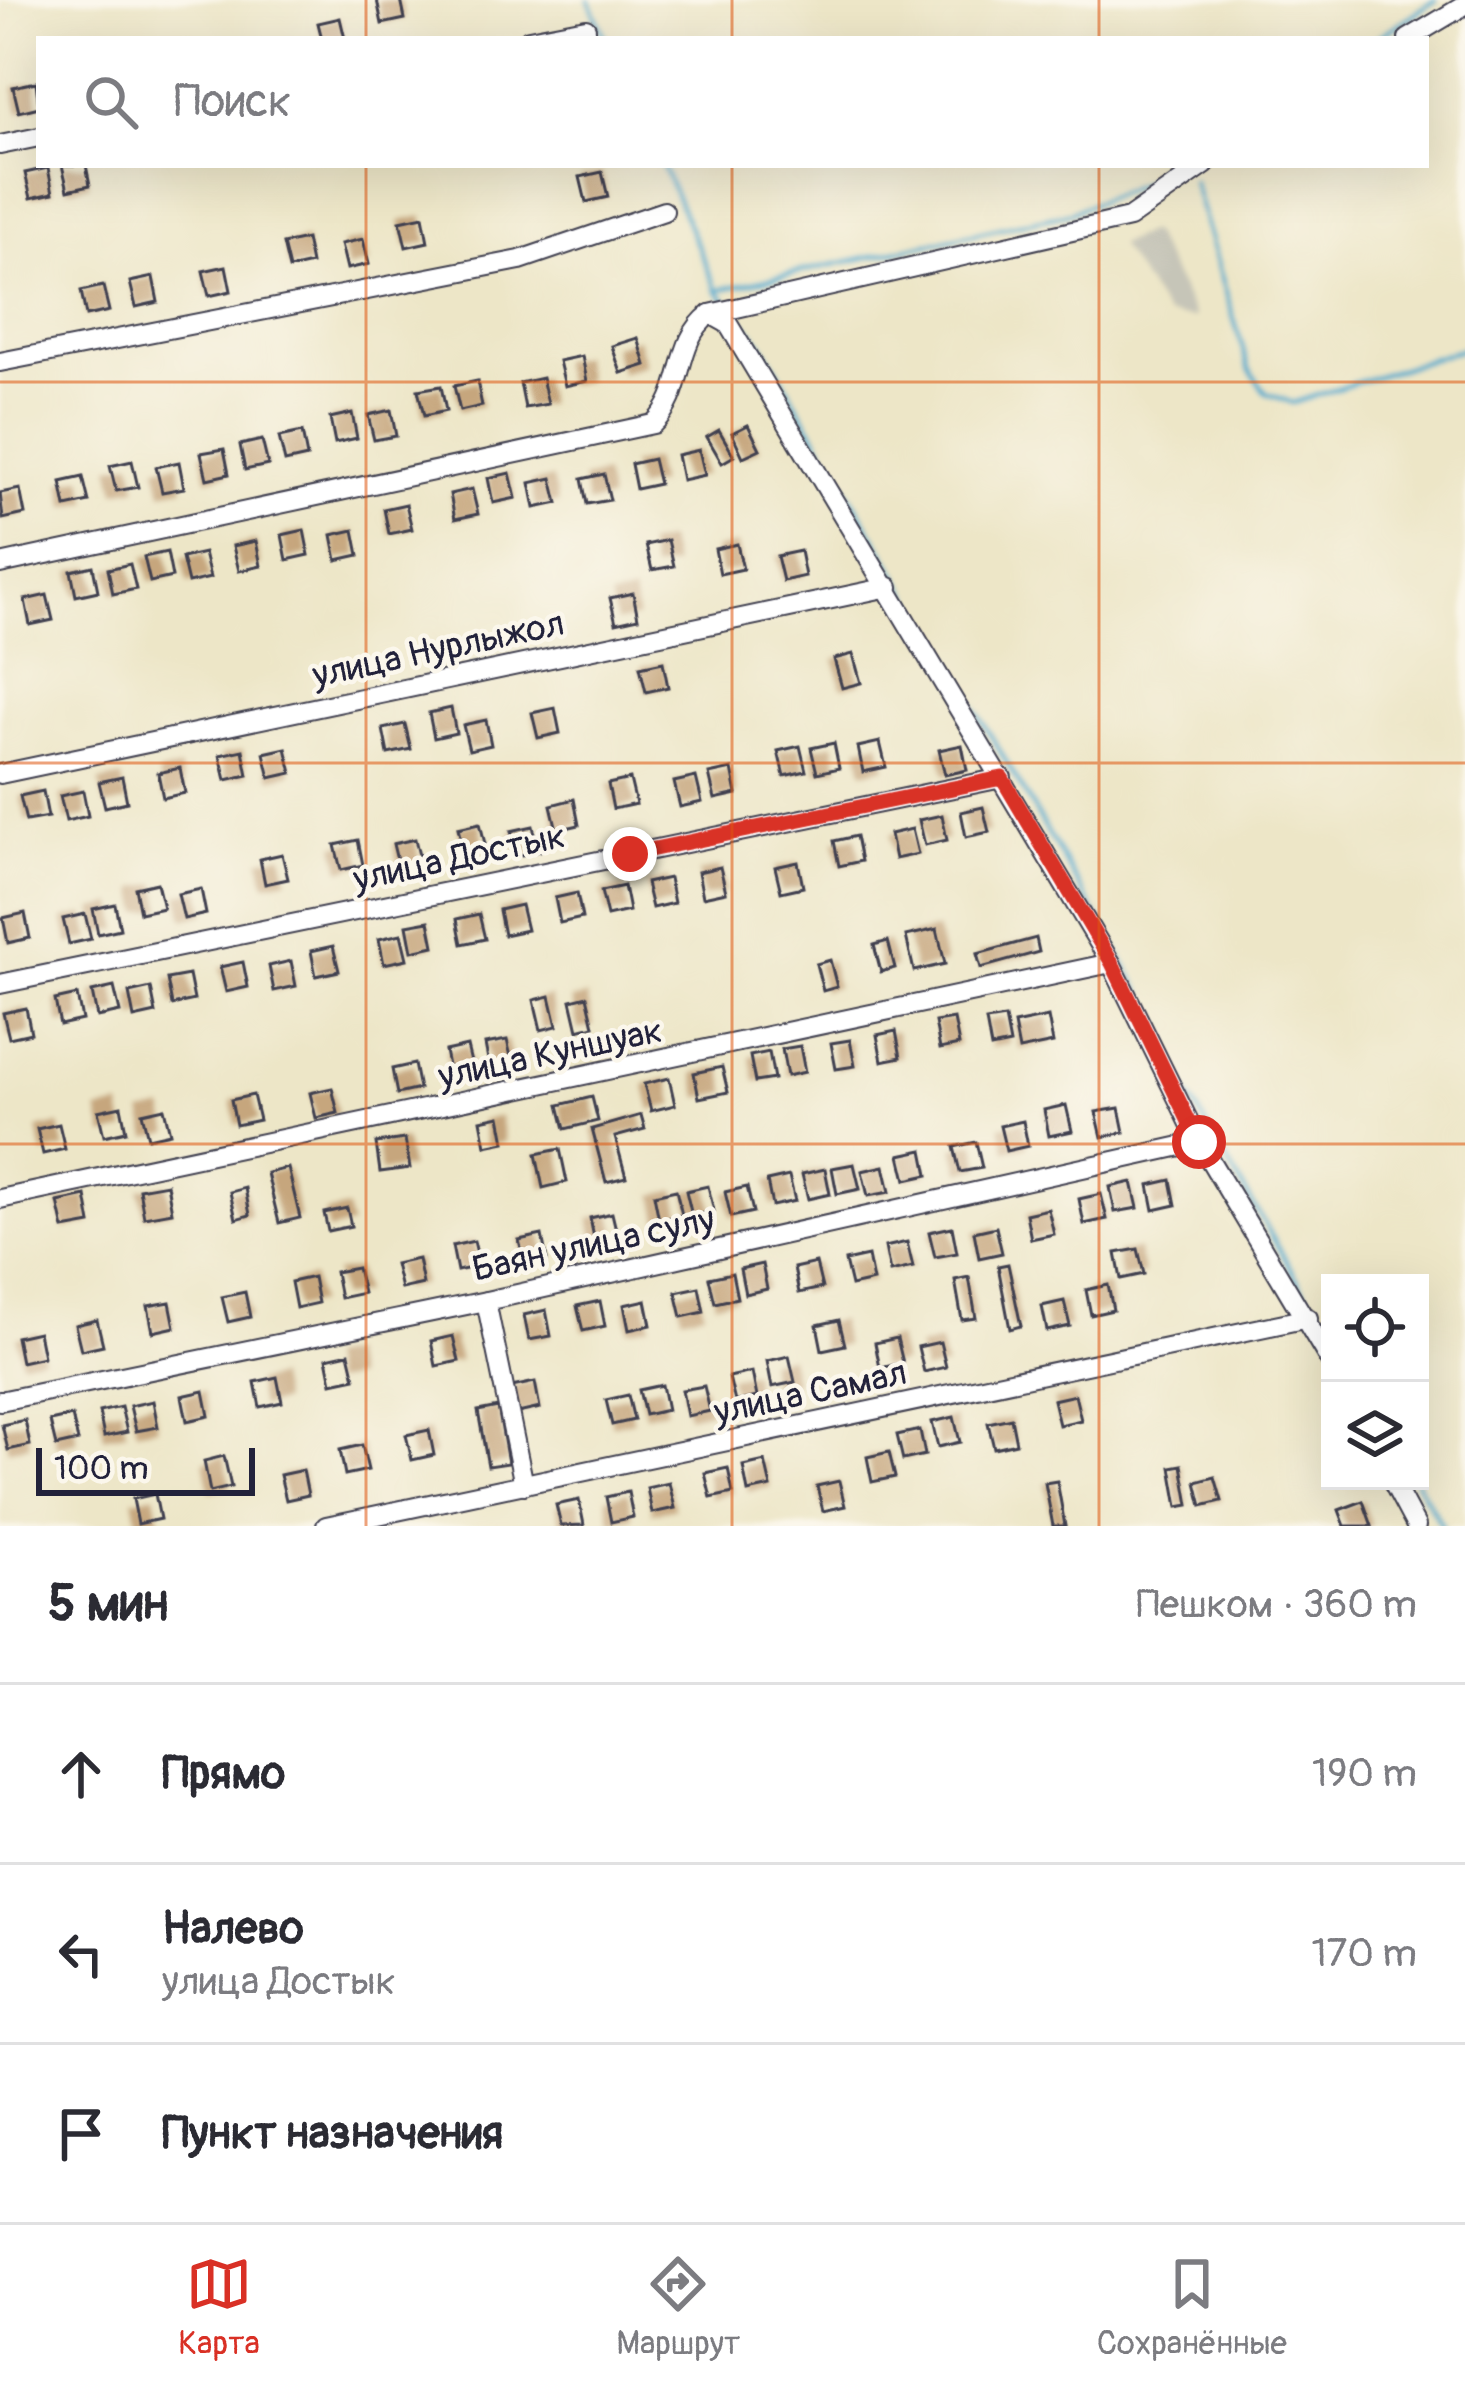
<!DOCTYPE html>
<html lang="ru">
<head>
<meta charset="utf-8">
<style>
  body { margin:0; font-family:Pangolin,sans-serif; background:#f2f2f3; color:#2b2b33 }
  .controls { position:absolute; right:36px; bottom:36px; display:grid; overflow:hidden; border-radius:0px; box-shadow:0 12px 48px #0002 }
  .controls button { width:108px; height:108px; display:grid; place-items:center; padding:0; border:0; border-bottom:3px solid #e1e1e2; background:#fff; color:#2b2b33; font:60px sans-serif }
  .scale { position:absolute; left:36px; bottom:30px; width:219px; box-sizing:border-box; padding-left:12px; border:6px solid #22223b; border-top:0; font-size:33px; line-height:42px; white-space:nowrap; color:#22223b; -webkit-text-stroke:9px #fbf7ec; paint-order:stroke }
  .stop { position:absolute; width:36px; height:36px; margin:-27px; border:9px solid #d93025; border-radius:50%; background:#fff }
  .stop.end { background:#d93025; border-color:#fff; box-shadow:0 3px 12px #0008 }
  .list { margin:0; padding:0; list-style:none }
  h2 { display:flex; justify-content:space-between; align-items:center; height:156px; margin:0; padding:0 48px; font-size:51px }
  h2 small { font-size:39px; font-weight:400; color:#7c7c81 }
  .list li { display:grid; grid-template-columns:78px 1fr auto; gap:36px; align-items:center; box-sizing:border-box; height:180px; padding:0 48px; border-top:3px solid #e1e1e2 }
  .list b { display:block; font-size:45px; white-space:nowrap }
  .list p { margin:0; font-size:39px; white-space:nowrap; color:#7c7c81 }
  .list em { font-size:39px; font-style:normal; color:#7c7c81 }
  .icon { flex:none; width:66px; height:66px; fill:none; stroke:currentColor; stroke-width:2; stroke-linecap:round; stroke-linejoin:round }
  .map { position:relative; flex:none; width:1465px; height:1526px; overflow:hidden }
  .search { position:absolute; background:#fff; box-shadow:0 12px 48px #0002; left:36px; right:36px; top:36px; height:132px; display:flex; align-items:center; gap:30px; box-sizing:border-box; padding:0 42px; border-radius:0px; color:#7c7c81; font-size:45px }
  .sheet { height:696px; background:#fff }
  nav { display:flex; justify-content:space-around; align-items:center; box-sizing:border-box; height:168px; border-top:3px solid #e1e1e2; background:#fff; font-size:33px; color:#7c7c81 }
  nav a { display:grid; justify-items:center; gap:6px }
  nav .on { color:#d93025 }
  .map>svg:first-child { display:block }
  .industrial { fill:#c6c5b8 }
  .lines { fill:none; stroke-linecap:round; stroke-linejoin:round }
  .stream { stroke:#4fabce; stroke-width:4.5 }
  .building { fill:#c6a67d }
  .minor-casing { stroke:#403f50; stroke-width:22 }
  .minor { stroke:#fff; stroke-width:18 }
  .route { stroke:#d93025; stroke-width:15 }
  .grid { fill:none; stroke:#de560e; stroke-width:3; stroke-opacity:0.55 }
  .labels { text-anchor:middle; stroke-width:9; stroke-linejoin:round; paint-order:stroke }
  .street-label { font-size:36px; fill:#22223b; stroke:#fbf7ec }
</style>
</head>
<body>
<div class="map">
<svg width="1465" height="1526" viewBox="0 0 1465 1526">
  <rect width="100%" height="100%" fill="#fbf7ec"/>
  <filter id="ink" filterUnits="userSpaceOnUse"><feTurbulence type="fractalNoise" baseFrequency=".00833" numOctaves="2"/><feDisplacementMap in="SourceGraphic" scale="24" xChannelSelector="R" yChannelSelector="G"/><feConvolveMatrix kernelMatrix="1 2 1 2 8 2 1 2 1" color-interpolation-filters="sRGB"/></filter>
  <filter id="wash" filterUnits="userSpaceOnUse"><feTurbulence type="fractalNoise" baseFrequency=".004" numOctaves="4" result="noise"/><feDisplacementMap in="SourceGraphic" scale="48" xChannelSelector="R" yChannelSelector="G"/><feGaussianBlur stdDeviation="2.7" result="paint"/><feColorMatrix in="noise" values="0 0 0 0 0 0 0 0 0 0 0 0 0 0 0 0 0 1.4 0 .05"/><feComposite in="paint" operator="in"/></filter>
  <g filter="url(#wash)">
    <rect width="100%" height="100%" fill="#ede6c7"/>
    <polygon class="industrial" points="1150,231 1196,318 1167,315 1118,245"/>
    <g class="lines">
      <g class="stream">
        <polyline points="589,0 606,39"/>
        <polyline points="1375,39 1436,0"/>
        <polyline points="662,165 717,290 730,305"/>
        <polyline points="1193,182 1249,369 1266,393 1293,403 1465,348"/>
        <polyline points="717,290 1069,213 1186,165"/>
        <polyline points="737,314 763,346 1162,1028 1176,1074 1330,1335"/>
        <polyline points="1416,1481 1442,1526"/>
      </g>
    </g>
    <g id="blocks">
      <g class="building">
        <polygon points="377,0 401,0 405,19 382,24"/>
        <polygon points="340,18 345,39 322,39 318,23"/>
        <polygon points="36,82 39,107 19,112 13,87"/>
        <polygon points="62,165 86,165 90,185 68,190"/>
        <polygon points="48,168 53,193 31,198 25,173"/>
        <polygon points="602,172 608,197 586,202 580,177"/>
        <polygon points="423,216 428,242 406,247 400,221"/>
        <polygon points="306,239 311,264 289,269 283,244"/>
        <polygon points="363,239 369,264 347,269 341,244"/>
        <polygon points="226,266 231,291 209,296 203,271"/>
        <polygon points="153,277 158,302 136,307 130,282"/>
        <polygon points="103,286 109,311 86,316 81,291"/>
        <polygon points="638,338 646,365 621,373 612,346"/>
        <polygon points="582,356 587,381 565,386 559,361"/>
        <polygon points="542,378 548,404 525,408 520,383"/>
        <polygon points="477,381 482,406 460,411 454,386"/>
        <polygon points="441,386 446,411 424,416 418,390"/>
        <polygon points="391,410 396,436 374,440 368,415"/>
        <polygon points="352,413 357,438 335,443 330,418"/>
        <polygon points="748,425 760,449 743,457 732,433"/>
        <polygon points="719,430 734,456 722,463 707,437"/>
        <polygon points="302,432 307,457 285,462 279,437"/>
        <polygon points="262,440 268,465 245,470 240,445"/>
        <polygon points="224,449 229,474 207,479 201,453"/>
        <polygon points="699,450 705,475 682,480 677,455"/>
        <polygon points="653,459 659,484 636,489 631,464"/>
        <polygon points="132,461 138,487 116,491 110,466"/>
        <polygon points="179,462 184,488 162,492 156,467"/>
        <polygon points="510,473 516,498 493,503 488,478"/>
        <polygon points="604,474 610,500 587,504 582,479"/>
        <polygon points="83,477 89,502 66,507 61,482"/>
        <polygon points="552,478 558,503 535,508 530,483"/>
        <polygon points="20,489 25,514 3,519 0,493"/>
        <polygon points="472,489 478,514 455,519 450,494"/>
        <polygon points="406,504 412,529 389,534 384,509"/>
        <polygon points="304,530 309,555 287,560 282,535"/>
        <polygon points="354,530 359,555 337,560 332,535"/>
        <polygon points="668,540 674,566 652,570 646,545"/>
        <polygon points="256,541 261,566 239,571 233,546"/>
        <polygon points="737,544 743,569 720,574 715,549"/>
        <polygon points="800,551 805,576 783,581 777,556"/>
        <polygon points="167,552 172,577 150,582 144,557"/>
        <polygon points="204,553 210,578 188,583 182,558"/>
        <polygon points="130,564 136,589 113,594 108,569"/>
        <polygon points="93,566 98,591 76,596 71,571"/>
        <polygon points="633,593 638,618 616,623 610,598"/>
        <polygon points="47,595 53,620 30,625 25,600"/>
        <polygon points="853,654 861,683 842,688 834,659"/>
        <polygon points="663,662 668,687 646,692 640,667"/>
        <polygon points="451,708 456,733 434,738 429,713"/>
        <polygon points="555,708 560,733 538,738 532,713"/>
        <polygon points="486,720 491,745 469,750 463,725"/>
        <polygon points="405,724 411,749 388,754 383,729"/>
        <polygon points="880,742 886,767 863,772 858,747"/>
        <polygon points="834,743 839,768 817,773 811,748"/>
        <polygon points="962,745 967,770 945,775 939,750"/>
        <polygon points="800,746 806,771 784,776 778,751"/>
        <polygon points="286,748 292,773 270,778 264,753"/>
        <polygon points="243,750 248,775 226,780 220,755"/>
        <polygon points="180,768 185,793 163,798 158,773"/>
        <polygon points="732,769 737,794 715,799 709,774"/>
        <polygon points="122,777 127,802 105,807 99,782"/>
        <polygon points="696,777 702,802 680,807 674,782"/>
        <polygon points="630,779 636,804 613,809 608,784"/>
        <polygon points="43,791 48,817 26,821 20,796"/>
        <polygon points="83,791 88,816 66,821 60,796"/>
        <polygon points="574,799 579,825 557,830 551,805"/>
        <polygon points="983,807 989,832 966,837 961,812"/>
        <polygon points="942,815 947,840 925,845 919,820"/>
        <polygon points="480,823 486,848 464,853 458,828"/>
        <polygon points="533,826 539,851 517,856 511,831"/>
        <polygon points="912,829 918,854 895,859 890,834"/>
        <polygon points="856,836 861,861 839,866 834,841"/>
        <polygon points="415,839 421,864 399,869 393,844"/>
        <polygon points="358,840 363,865 341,870 335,845"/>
        <polygon points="282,854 288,879 265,884 260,859"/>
        <polygon points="798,862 803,887 781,892 775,867"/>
        <polygon points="720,867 726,892 703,897 698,872"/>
        <polygon points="669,878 674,903 652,908 646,883"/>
        <polygon points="157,883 163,908 140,913 135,888"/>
        <polygon points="624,886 629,911 607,916 601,891"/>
        <polygon points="201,889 206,914 184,919 178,894"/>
        <polygon points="577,893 582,918 560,923 555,898"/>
        <polygon points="115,904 120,929 98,934 93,909"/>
        <polygon points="521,905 527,930 504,935 499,910"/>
        <polygon points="25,913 30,938 8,943 3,918"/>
        <polygon points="85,914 91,939 69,944 63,919"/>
        <polygon points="479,914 485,939 462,944 457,919"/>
        <polygon points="429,921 434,946 412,951 407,925"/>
        <polygon points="937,929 945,964 914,971 906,936"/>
        <polygon points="401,934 407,959 384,964 379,939"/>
        <polygon points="1036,938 1039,952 981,968 977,954"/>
        <polygon points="888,941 895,968 881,972 874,945"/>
        <polygon points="333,946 339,971 316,976 311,951"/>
        <polygon points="830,960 837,987 823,991 816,964"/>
        <polygon points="291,961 296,986 274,991 269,966"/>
        <polygon points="243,962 248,987 226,992 220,967"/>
        <polygon points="189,975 194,1000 172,1005 167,979"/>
        <polygon points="114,987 120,1012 97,1017 92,992"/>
        <polygon points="151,988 156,1013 134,1018 129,993"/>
        <polygon points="77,995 82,1020 60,1025 55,1000"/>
        <polygon points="550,996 557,1026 541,1030 534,1000"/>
        <polygon points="587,996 594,1026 578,1030 571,1000"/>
        <polygon points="26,1008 31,1033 9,1038 3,1013"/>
        <polygon points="1048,1017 1053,1043 1019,1050 1014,1024"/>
        <polygon points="1005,1018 1010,1044 991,1048 986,1021"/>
        <polygon points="954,1019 959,1045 940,1049 935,1022"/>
        <polygon points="896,1031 901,1057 882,1061 877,1035"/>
        <polygon points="507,1040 513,1065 490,1070 485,1044"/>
        <polygon points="850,1040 855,1066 836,1069 831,1043"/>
        <polygon points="467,1046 473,1071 450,1076 445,1051"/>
        <polygon points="800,1046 805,1072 787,1076 782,1049"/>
        <polygon points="769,1052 774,1079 755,1082 750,1056"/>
        <polygon points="414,1064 419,1089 397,1094 392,1069"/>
        <polygon points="722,1067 728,1092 699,1098 694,1073"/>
        <polygon points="669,1078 675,1105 651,1111 644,1084"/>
        <polygon points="332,1088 338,1113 316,1118 310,1093"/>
        <polygon points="253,1095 259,1120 236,1125 231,1100"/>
        <polygon points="592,1097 598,1121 565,1129 559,1105"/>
        <polygon points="1066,1105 1072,1131 1049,1136 1044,1110"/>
        <polygon points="121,1106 126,1131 104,1136 98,1111"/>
        <polygon points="164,1108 170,1133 148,1138 142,1113"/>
        <polygon points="1119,1108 1124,1132 1102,1137 1096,1112"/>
        <polygon points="641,1115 645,1129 615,1137 626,1177 606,1182 592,1129"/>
        <polygon points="500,1116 505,1142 486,1146 481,1120"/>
        <polygon points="1023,1121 1028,1146 1006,1151 1000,1126"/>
        <polygon points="59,1124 65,1149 43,1154 37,1129"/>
        <polygon points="405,1139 410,1168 380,1172 376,1143"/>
        <polygon points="976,1142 982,1168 960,1172 954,1147"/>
        <polygon points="560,1149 567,1182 543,1188 536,1154"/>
        <polygon points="923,1150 928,1175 906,1180 900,1155"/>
        <polygon points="854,1164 860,1189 837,1194 832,1168"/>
        <polygon points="884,1166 890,1192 868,1196 862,1171"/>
        <polygon points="288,1168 300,1218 279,1223 267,1173"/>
        <polygon points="825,1169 830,1194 808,1199 802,1174"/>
        <polygon points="789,1176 795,1201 772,1206 767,1181"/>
        <polygon points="1171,1180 1176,1205 1154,1210 1149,1185"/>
        <polygon points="1132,1182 1138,1208 1115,1212 1110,1187"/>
        <polygon points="167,1184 172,1212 144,1217 139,1189"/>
        <polygon points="708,1186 714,1211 692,1216 686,1191"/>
        <polygon points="747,1187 753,1212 731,1217 725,1192"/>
        <polygon points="245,1188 250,1215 236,1219 230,1192"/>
        <polygon points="676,1190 682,1215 659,1220 654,1195"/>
        <polygon points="1101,1194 1107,1219 1084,1224 1079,1199"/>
        <polygon points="86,1196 91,1224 64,1229 58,1202"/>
        <polygon points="347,1208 351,1226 328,1231 324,1213"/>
        <polygon points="1048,1209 1054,1234 1031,1239 1026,1214"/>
        <polygon points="612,1213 618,1238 595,1243 590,1218"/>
        <polygon points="952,1227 957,1253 935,1257 929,1232"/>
        <polygon points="996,1227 1002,1253 979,1258 974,1232"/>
        <polygon points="542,1235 547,1260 525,1265 519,1240"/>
        <polygon points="474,1241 480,1266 457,1271 452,1246"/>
        <polygon points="907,1242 913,1267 890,1272 885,1247"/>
        <polygon points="1138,1249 1144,1274 1121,1279 1116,1253"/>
        <polygon points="868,1256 873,1281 851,1286 845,1261"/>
        <polygon points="418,1259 423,1284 401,1289 395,1264"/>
        <polygon points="816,1263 822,1288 799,1293 794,1268"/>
        <polygon points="762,1264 767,1289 745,1294 740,1269"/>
        <polygon points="1008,1264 1021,1326 1010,1329 998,1266"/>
        <polygon points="357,1268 363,1293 340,1298 335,1272"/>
        <polygon points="732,1273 737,1298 715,1303 709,1278"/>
        <polygon points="313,1277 318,1303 296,1308 291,1282"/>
        <polygon points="969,1277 976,1318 962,1320 955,1280"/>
        <polygon points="1108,1285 1113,1310 1091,1315 1086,1290"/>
        <polygon points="699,1287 704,1312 682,1317 676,1292"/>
        <polygon points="245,1292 250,1317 228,1322 222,1297"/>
        <polygon points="646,1300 651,1325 629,1330 624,1305"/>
        <polygon points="600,1301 605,1326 583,1331 577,1306"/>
        <polygon points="1064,1301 1070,1326 1047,1331 1042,1306"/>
        <polygon points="170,1302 175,1327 153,1332 148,1306"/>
        <polygon points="546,1310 551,1336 529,1340 524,1315"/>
        <polygon points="97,1320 103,1345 81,1350 75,1325"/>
        <polygon points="839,1320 845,1345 822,1350 817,1325"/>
        <polygon points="38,1332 43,1357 21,1362 16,1337"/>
        <polygon points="453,1336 459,1361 436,1366 431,1341"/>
        <polygon points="897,1338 903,1363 880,1368 875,1343"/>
        <polygon points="940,1342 946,1367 924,1372 918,1347"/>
        <polygon points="349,1353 355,1378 332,1383 327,1358"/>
        <polygon points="789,1356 795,1382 772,1387 767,1361"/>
        <polygon points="752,1372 757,1397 735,1402 729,1377"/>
        <polygon points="277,1377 282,1402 260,1407 255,1382"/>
        <polygon points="535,1382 540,1408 518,1413 512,1387"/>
        <polygon points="662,1385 667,1410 645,1415 639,1390"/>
        <polygon points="704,1386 710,1411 687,1416 682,1390"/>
        <polygon points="204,1391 209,1416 187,1421 182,1396"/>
        <polygon points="628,1395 634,1420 612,1425 606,1400"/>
        <polygon points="1075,1395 1081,1420 1059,1425 1053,1400"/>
        <polygon points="153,1401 158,1427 136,1431 130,1406"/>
        <polygon points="121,1407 127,1432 104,1437 99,1412"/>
        <polygon points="498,1407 508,1463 488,1466 478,1411"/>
        <polygon points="72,1416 78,1441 56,1446 50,1421"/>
        <polygon points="954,1417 960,1442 938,1447 932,1422"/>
        <polygon points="1011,1418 1016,1443 994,1448 988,1423"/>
        <polygon points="25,1420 30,1445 8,1450 2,1425"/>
        <polygon points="429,1430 434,1455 412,1460 406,1435"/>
        <polygon points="920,1430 925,1455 903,1460 897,1435"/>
        <polygon points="362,1445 368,1470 345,1475 340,1450"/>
        <polygon points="889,1452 895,1477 872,1482 867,1457"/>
        <polygon points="224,1456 231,1487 210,1492 204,1461"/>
        <polygon points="765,1461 771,1487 748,1492 743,1466"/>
        <polygon points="1182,1465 1189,1505 1178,1507 1171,1467"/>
        <polygon points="728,1468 733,1493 711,1498 705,1473"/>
        <polygon points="303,1470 308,1495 286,1500 280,1475"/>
        <polygon points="1215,1477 1222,1501 1202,1506 1196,1482"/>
        <polygon points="839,1481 845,1506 823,1511 817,1486"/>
        <polygon points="1057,1481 1065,1526 1053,1526 1045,1483"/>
        <polygon points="669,1483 675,1508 652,1513 647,1488"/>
        <polygon points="628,1492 633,1517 611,1522 606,1497"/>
        <polygon points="155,1494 160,1519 138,1524 133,1499"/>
        <polygon points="579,1500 584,1525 561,1526 556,1505"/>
        <polygon points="1363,1501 1372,1526 1345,1526 1339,1510"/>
      </g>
    </g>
  </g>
  <g filter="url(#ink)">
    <use href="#blocks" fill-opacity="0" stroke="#403f50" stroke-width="3"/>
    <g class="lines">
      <defs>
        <g id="minor">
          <polyline points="529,39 586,28"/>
          <polyline points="1408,39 1465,5"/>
          <polyline points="0,145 39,137"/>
          <polyline points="710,314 728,324 1111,963 1199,1142 1330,1361"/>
          <polyline points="0,362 520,260 664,211"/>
          <path d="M0,564L653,424C687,393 673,342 710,314L1129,218L1205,165"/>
          <polyline points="0,774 889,587"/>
          <polyline points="0,984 1002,778"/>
          <polyline points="0,1199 1111,963"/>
          <polyline points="486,1301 524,1485"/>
          <polyline points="0,1401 486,1301 1199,1142"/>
          <polyline points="1392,1481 1416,1526"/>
          <polyline points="326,1526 1308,1318"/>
        </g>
      </defs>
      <use href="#minor" class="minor-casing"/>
      <use href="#minor" class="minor"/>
    </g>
  </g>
  <g class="lines" filter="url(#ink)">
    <polyline class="route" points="630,854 1002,778 1112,963 1199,1142"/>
  </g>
  <path class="grid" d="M366,0V39M732,0V39M1099,0V39M366,165V1526M732,165V1526M1099,165V1526M0,382H1465M0,763H1465M0,1144H1465"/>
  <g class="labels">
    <g class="street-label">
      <text transform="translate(438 648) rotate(-12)" y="13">улица Нурлыжол</text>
      <text transform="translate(459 856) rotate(-12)" y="13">улица Достык</text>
      <text transform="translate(550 1052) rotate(-12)" y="13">улица Куншуак</text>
      <text transform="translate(593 1243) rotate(-12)" y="13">Баян улица сулу</text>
      <text transform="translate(810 1391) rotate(-12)" y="13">улица Самал</text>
    </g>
  </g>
</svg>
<div class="controls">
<button><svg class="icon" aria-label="locate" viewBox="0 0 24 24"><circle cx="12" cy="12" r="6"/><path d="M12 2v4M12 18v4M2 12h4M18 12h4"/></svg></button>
<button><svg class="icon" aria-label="layers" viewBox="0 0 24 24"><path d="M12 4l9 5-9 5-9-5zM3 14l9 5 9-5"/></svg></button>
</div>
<div class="scale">100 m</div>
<div class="stop" style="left:1199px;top:1142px"></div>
<div class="stop end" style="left:630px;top:854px"></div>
<div class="search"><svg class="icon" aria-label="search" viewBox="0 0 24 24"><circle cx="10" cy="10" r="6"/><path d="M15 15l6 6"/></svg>Поиск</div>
</div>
<section class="sheet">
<h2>5 мин<small>Пешком · 360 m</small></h2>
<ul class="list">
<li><svg class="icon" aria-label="ahead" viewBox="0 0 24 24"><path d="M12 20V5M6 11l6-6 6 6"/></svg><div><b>Прямо</b></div><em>190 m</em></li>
<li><svg class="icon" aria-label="left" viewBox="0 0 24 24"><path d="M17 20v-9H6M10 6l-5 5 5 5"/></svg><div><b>Налево</b><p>улица Достык</p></div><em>170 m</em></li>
<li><svg class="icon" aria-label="arrive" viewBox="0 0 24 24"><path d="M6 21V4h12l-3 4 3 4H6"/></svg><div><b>Пункт назначения</b></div></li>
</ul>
</section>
<nav>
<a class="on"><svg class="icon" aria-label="map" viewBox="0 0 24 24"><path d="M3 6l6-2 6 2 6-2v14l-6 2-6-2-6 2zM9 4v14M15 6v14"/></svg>Карта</a>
<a><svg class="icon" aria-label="directions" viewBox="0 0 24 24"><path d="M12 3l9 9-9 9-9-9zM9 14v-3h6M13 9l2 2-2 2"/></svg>Маршрут</a>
<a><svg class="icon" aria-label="saved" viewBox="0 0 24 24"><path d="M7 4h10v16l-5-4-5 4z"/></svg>Сохранённые</a>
</nav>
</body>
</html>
